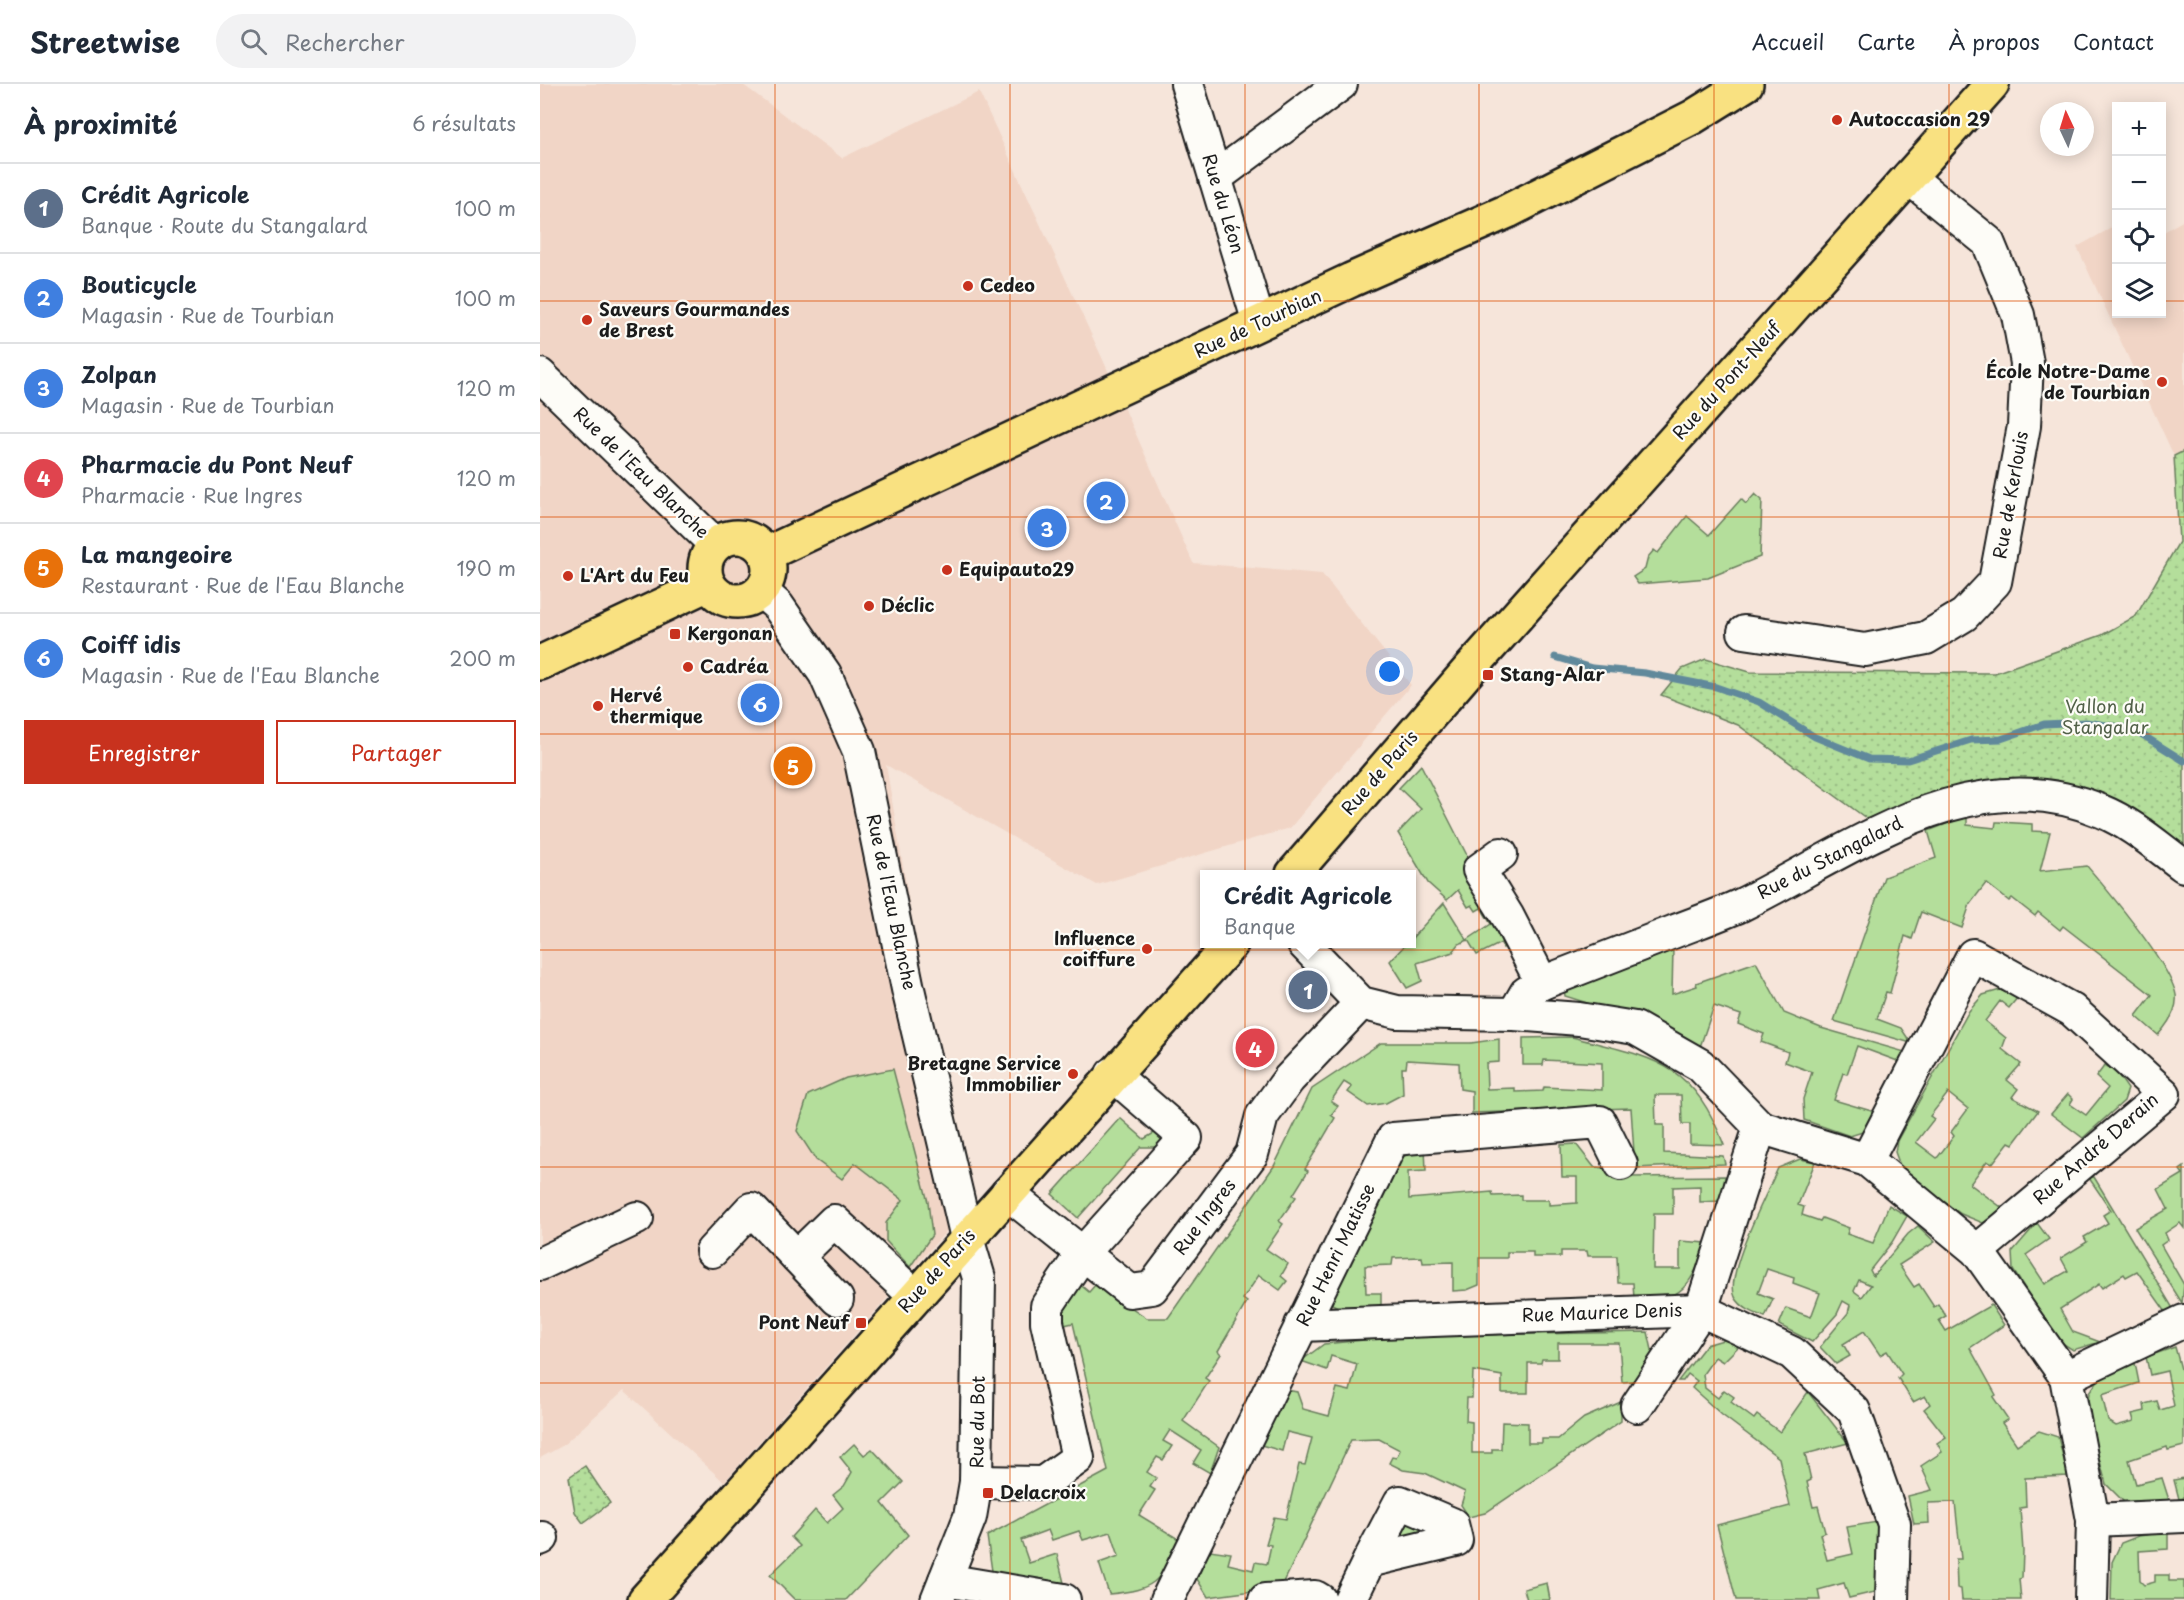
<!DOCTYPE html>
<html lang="fr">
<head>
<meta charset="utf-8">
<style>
  body { margin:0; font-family:"Playpen Sans",sans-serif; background:#f2f2f3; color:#1f2937 }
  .controls { position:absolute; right:18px; top:18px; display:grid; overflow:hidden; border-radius:0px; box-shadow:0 3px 15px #0003 }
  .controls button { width:54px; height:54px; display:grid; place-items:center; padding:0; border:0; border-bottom:2px solid #e0e1e3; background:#fff; color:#1f2937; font:30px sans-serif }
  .compass { position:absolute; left:1500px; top:18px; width:54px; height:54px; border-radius:50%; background:#fff; box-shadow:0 3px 15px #0003; rotate:356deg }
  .you { position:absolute; left:850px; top:588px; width:21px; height:21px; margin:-15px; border:4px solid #fff; border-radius:50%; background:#1a73e8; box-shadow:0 0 0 9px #1a73e833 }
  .badge { display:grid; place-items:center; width:39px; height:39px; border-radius:50%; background:#c8321e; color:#fff; font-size:20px; font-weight:700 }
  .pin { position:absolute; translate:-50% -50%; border:3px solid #fff; box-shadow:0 2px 6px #0006 }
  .popup { position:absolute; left:660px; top:786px; width:216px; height:78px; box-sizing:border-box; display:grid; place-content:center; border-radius:0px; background:#fff; filter:drop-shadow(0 2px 4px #0005); font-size:20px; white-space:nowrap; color:#747a83 }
  .popup b { font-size:22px; color:#1f2937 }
  .popup::after { content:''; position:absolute; left:50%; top:100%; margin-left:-12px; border:12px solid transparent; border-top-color:#fff }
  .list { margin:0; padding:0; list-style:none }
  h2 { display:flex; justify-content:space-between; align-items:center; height:78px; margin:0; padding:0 24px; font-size:26px }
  h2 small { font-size:20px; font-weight:400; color:#747a83 }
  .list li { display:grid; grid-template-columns:39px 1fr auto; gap:18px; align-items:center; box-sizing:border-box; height:90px; padding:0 24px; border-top:2px solid #e0e1e3 }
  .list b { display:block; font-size:22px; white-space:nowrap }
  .list p { margin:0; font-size:20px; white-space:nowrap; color:#747a83 }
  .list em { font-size:20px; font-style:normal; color:#747a83 }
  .actions { display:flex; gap:12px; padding:18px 24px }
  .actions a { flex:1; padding:14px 0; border:2px solid #c8321e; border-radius:0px; text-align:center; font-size:21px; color:#c8321e }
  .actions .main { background:#c8321e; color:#fff }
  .icon { flex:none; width:33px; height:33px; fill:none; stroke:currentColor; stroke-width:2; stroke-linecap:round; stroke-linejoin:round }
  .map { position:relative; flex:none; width:1644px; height:1516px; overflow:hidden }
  header { display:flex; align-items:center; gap:36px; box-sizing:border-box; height:84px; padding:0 30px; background:#fff; border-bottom:2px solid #e0e1e3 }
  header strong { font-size:28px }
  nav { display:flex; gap:33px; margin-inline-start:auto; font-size:21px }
  .search { width:420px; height:54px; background:#f2f2f3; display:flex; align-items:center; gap:15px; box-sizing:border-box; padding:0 21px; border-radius:33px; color:#747a83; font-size:22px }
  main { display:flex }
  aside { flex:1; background:#fff }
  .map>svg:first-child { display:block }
  .built { fill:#f1d5c6 }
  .grass { fill:#b4de9b; stroke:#687d5c; stroke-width:1.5; fill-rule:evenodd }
  .park { fill:url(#park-dots); stroke:#687d5c; stroke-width:1.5 }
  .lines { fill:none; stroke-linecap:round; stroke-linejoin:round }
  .stream { stroke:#61899b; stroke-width:7 }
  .minor-casing { stroke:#1c1c1c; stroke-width:36 }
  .major-casing { stroke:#1c1c1c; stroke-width:38 }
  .minor { stroke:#fdfcf7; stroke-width:32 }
  .major { stroke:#f9e181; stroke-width:33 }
  .grid { fill:none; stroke:#de560d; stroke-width:1.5; stroke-opacity:0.55 }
  .poi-dot { fill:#c8321e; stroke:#fdfcf7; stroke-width:2 }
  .labels { text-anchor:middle; stroke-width:4.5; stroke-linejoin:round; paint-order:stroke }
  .poi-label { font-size:18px; font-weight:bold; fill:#1c1c1c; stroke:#fdfcf7; text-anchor:start }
  .street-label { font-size:18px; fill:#1c1c1c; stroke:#fdfcf7 }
  .park-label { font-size:18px; fill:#516048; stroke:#fdfcf7 }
</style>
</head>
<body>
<header>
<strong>Streetwise</strong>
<div class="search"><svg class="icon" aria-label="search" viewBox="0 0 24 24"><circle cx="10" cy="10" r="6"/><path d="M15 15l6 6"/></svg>Rechercher</div>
<nav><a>Accueil</a><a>Carte</a><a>À propos</a><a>Contact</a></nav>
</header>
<main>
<aside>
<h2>À proximité<small>6 résultats</small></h2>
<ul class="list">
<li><span class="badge" style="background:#5c6f8a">1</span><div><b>Crédit Agricole</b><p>Banque · Route du Stangalard</p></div><em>100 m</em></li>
<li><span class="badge" style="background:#3f7fe0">2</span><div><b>Bouticycle</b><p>Magasin · Rue de Tourbian</p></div><em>100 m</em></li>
<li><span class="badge" style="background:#3f7fe0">3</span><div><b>Zolpan</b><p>Magasin · Rue de Tourbian</p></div><em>120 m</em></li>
<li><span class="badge" style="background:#e0444e">4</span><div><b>Pharmacie du Pont Neuf</b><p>Pharmacie · Rue Ingres</p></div><em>120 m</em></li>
<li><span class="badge" style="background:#e8710a">5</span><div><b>La mangeoire</b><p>Restaurant · Rue de l'Eau Blanche</p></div><em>190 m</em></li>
<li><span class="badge" style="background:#3f7fe0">6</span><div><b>Coiff idis</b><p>Magasin · Rue de l'Eau Blanche</p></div><em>200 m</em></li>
</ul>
<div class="actions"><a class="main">Enregistrer</a><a>Partager</a></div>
</aside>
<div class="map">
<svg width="1644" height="1516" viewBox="0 0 1644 1516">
  <defs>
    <pattern id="park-dots" width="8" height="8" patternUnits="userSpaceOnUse" patternTransform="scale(1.5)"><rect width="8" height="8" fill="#b4de9b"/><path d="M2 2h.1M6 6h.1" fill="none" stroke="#9abe85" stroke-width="1.8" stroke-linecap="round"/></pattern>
  </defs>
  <rect width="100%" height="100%" fill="#f6e5da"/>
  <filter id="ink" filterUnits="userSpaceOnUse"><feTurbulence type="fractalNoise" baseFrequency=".0167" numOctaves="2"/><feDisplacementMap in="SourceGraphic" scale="12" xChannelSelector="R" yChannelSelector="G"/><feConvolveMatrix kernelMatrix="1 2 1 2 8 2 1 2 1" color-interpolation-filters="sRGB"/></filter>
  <g filter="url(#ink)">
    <g class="built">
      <polygon points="0,0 202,0 302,74 439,8 564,278 653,479 782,490 871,601 750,744 557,801 346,681 391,949 434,1116 184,1398 84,1306 22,1362 0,1374"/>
      <polygon points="1644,136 1644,367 1634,372 1537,163 1575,142 1576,230 1622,230 1622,149"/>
    </g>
    <g class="grass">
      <polygon points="1215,410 1222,416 1220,473 1168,494 1098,500 1093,493 1105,485 1108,473 1114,466 1118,469 1147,432 1169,451 1201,415 1206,420"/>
      <polygon points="881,681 936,789 979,858 963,864 961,859 937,871 928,856 919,860 913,868 877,879 882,897 867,904 850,877 866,860 872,860 872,854 904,819 927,856 951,840 941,824 936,827 932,821 928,823 918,806 907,816 888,799 858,749 881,725 859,704"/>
      <path d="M1427,732V741L1455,744L1456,738H1459L1492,740V747L1510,748L1500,787L1547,782C1569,808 1631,881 1636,911C1638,926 1627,941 1618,951L1596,932L1612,911L1523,842L1520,846L1498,828L1495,832L1472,814L1469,817L1446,799L1430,820L1422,844L1381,828L1372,855L1365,852L1350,909L1346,908L1337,935L1361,944L1371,959L1294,937L1344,793L1396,774L1388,747Z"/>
      <polygon points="1133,865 1132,910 1157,902 1156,899 1216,878 1244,929 1281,944 1365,968 1367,973 1363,979 1317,962 1307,990 1303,989 1294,1016 1335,1028 1329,1046 1310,1052 1264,1036 1263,1015 1272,988 1245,978 1248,968 1221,958 1224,950 1198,940 1201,931 1174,922 1160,963 1123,943 1025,912 1024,903"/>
      <path d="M1460,906L1478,913L1469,924L1460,917L1445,937L1466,954L1462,965L1481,980L1467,996L1478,1005L1472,1013L1498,1027L1473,1060L1469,1058L1452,1080L1447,1077L1430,1100L1465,1126L1443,1139L1421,1130L1362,1087L1355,1068L1357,1057L1429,927L1443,911ZM1408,1009L1428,1025L1411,1048L1414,1052L1397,1074L1376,1058L1394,1035L1390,1032Z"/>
      <path d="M1032,953C1112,974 1152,976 1184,1061L1150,1060V1040H1142L1141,1011H1115L1116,1041H1124V1069L1183,1072L1185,1080L1095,1084L1091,1024L932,1029V1007L920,1005L919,979L867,976L866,984H862L863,1010L846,1019L828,1022L808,1008L812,1003L804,998L791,1017L798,1022L791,1031L795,1034L765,1085L768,1087L753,1111L756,1113L739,1137L743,1140L726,1165L748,1180L741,1192L747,1197L740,1206L719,1191L703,1215L707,1218L678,1267L681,1270L665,1294L669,1297L643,1337L679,1363L670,1389L653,1379L661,1366L630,1346L623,1357L632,1362L623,1376L617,1373L607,1388L616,1394L610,1403L615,1406L599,1431L640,1456C619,1498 618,1505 569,1510L559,1479L579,1472L571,1448L543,1456L539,1447L512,1456L508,1446L481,1456L489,1479L517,1470L525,1503L452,1487L447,1452L568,1387L533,1239L516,1243L538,1199L549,1208L556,1200L607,1234H628L734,1082L772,1005L841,959H931L959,955V978L946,979L947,1005L975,1004V1008L1003,1007L1004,1003L1062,1006V979L1004,976L1003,981H983V954Z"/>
      <polygon points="1565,981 1576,988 1588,1005 1584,1017 1543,1054 1511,1030 1528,1010 1533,1015 1530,1020 1546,1031 1568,1004 1556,993"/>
      <polygon points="353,985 388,1118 392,1151 370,1183 346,1157 346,1139 363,1116 315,1079 302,1095 276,1076 257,1047 268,1011 306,994"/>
      <polygon points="580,1034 604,1055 621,1045 626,1063 601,1063 538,1134 512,1110"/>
      <path d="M1036,1060L1054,1083L1079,1085L1088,1093L1185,1092L1181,1117L1160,1118V1102L1133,1103V1130H1114L1113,1185H1140V1157L1167,1159C1151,1200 1143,1220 1094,1215L1093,1199H1078L1077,1172H1048L1047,1167H1021V1173H993V1168H967V1174H939V1201L927,1206L913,1207V1178L883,1179L882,1173L853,1174L852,1181L825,1182L826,1209H841V1222L804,1226L792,1220L801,1191L860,1074L885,1063L886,1087L868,1088L869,1115L952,1108L953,1112L981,1111V1116H1009V1121L1037,1119V1093H1022L1021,1061Z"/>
      <path d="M1260,1075L1275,1078L1258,1121L1264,1123L1262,1131L1280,1137L1282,1134L1309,1144L1307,1150L1333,1159L1349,1121L1367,1132L1352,1158L1330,1186L1333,1192L1368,1150L1378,1142L1395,1158L1359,1181L1374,1203L1379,1200L1394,1223L1398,1220L1406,1232L1399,1236L1406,1247L1451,1221L1464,1241L1430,1264L1456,1311L1453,1313L1468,1335L1462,1339L1477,1361L1499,1347L1518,1353L1528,1392L1485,1394L1486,1423L1480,1424L1483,1467L1482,1494L1479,1495L1481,1516H1422L1421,1505L1417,1504L1416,1475H1421L1415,1418L1388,1419L1389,1439L1374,1440L1368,1412L1392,1406L1381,1382L1402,1368L1397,1359L1406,1353L1384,1325L1390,1320L1385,1312L1373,1318L1358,1294L1362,1290L1347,1267L1340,1271L1324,1247L1303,1260L1310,1272L1296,1280L1280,1263L1308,1229L1310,1221L1303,1217L1297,1230L1272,1258L1239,1241L1246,1224L1271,1233L1280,1209L1253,1199L1254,1194L1227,1185L1218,1209L1233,1215L1225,1233C1214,1229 1202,1225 1195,1213C1184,1191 1228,1108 1238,1084ZM1319,1196L1331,1201L1322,1213L1314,1207Z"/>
      <polygon points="1644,1083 1644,1144 1640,1139 1625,1149 1628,1156 1621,1161 1644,1201 1642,1219 1595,1144 1628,1125 1618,1105 1643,1090 1640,1086"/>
      <polygon points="1554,1093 1634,1226 1628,1231 1597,1187 1586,1193 1584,1190 1562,1204 1559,1200 1520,1225 1533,1248 1560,1258 1533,1266 1519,1257 1473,1186 1472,1168 1497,1139 1509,1155 1486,1171 1505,1200 1528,1187 1521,1174 1547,1158 1544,1153 1568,1139 1563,1131 1571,1126 1549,1094"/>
      <polygon points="1108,1248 1114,1275 1096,1297 1082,1298 1079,1259 1018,1259 1018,1275 1002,1275 1001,1279 988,1279 988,1309 962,1309 962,1292 933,1287 932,1314 927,1314 926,1337 932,1338 932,1369 952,1369 952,1365 961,1365 962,1338 988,1339 988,1359 1002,1359 1002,1355 1018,1355 1044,1334 1081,1318 1081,1337 945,1429 929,1433 921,1421 925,1408 885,1389 863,1386 849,1379 852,1373 856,1374 860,1366 839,1355 811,1356 744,1498 713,1507 668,1513 657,1495 670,1466 691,1469 688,1480 713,1486 715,1478 727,1480 731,1461 726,1460 734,1433 746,1435 759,1380 765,1381 772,1354 747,1348 742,1367 721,1361 747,1306 757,1308 763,1325 789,1332 797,1304 810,1307 817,1280 791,1272 787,1286 761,1277 784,1260 865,1252"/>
      <polygon points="1183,1256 1201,1260 1183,1278 1175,1273 1163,1290 1165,1304 1178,1314 1184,1306 1194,1313 1191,1318 1214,1335 1217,1331 1240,1348 1268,1308 1308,1359 1265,1370 1271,1396 1267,1398 1273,1423 1278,1422 1285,1448 1280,1450 1287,1476 1313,1470 1307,1443 1337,1438 1341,1477 1335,1508 1309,1514 1304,1499 1278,1506 1280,1516 1196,1516 1177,1441 1250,1422 1239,1374 1182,1331 1152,1304 1157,1297 1148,1290 1143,1297 1138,1297 1166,1261"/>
      <polygon points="1635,1263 1644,1296 1644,1362 1628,1366 1627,1363 1589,1376 1596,1400 1622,1394 1629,1416 1584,1418 1566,1400 1547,1328 1549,1309 1559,1295 1595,1279 1599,1299 1562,1311 1568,1337 1576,1342 1594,1337 1592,1330 1605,1327 1604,1320 1617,1317 1620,1326 1634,1322 1627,1287 1610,1291 1606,1273"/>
      <polygon points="314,1360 324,1371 332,1365 363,1398 342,1419 368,1451 306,1516 255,1516 230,1491 260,1462 251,1453 275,1426 287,1439 303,1424 293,1411 304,1402 312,1388 300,1373"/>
      <polygon points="1644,1394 1644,1414 1639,1415 1634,1396"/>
      <polygon points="868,1426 904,1446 857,1458"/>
      <polygon points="1628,1448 1628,1465 1599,1467 1600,1497 1604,1501 1615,1498 1615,1491 1629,1491 1629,1497 1644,1497 1644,1516 1571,1516 1572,1478 1581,1459 1599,1452"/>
      <polygon points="1007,1499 1010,1516 987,1516 984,1505"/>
    </g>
    <g class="park">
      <polygon points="1644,367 1644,762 1522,700 1461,695 1409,708 1330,737 1198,641 1121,611 1142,585 1166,575 1210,588 1455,589 1562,551 1596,532 1639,458 1634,372"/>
      <polygon points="45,1382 70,1419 43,1439 35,1428 29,1393"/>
    </g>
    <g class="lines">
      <polyline class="stream" points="1015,573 1052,584 1105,589 1176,603 1219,618 1275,653 1329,675 1368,676 1431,656 1461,655 1504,640 1546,638 1593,645 1644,677"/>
      <defs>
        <g id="minor">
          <polyline points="647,0 719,239"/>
          <polyline points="675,94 801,0"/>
          <polyline points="0,291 176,461"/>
          <polyline points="221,507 238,522 285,590 319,667 368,905 427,1154 439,1194 436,1398 430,1433 397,1516"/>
          <polyline points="1204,548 1325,566 1386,554 1424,531 1455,498 1484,342 1487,279 1478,231 1448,158 1368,93"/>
          <polyline points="961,770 939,786 968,833 1002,899"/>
          <path d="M764,860L821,919L857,928L974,930L986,909L1002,899C1045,882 1089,865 1133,848C1156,839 1179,831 1201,821C1312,766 1432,672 1561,727C1591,739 1618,763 1644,782"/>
          <polyline points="974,930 1039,935 1095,944 1160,981 1220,1043 1327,1076 1437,1167 1526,1293 1553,1436 1551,1516"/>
          <polyline points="1327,1076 1433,871 1532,926 1624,1010 1437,1167"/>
          <polyline points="467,1109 590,1207 612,1204 712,1070 722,1032 749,995 821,919"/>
          <polyline points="172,1167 211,1125 257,1173 294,1137 375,1212"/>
          <polyline points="257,1173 297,1215"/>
          <polyline points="0,1180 97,1134"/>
          <polyline points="761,1241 1161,1226 1252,1269 1314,1327 1354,1440 1352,1516"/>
          <polyline points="1526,1293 1644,1237"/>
          <polyline points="1097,1322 1161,1226 1220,1043"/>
          <polyline points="436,1398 503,1399 538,1374 507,1238 507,1222 542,1170 646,1054 572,990"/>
          <polygon points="860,1418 912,1440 916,1456 829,1477"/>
          <polyline points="1553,1436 1644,1432"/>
          <polyline points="0,1455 2,1454"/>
          <polyline points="405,1496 524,1516"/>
          <polyline points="627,1516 853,1055 1060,1038 1081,1080"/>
          <polyline points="725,1516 775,1513 780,1516"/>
          <polyline points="810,1516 829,1477"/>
        </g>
        <g id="major">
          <circle cx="197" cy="485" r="32"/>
          <polyline points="226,470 811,196 968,127 1153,33 1206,0"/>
          <polyline points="0,579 168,500"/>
          <polyline points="753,790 928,587 1452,0"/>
          <polyline points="105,1516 691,860"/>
        </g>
      </defs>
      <use href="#minor" class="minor-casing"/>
      <use href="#major" class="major-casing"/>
      <use href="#minor" class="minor"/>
      <use href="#major" class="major"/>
    </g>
  </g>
  <path class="grid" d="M235,0V1516M470,0V1516M705,0V1516M939,0V1516M1174,0V1516M1409,0V1516M0,217H1576M1622,217H1644M0,433H1644M0,650H1644M0,866H1644M0,1083H1644M0,1299H1644"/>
  <g class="poi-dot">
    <circle cx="1297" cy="36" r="6"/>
    <circle cx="428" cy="202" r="6"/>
    <circle cx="47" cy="236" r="6"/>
    <circle cx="1622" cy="298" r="6"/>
    <circle cx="407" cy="486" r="6"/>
    <circle cx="28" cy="492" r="6"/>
    <circle cx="329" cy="522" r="6"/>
    <rect x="129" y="544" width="12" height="12" rx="3"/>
    <circle cx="148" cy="583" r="6"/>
    <rect x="942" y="585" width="12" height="12" rx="3"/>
    <circle cx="58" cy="622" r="6"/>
    <circle cx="607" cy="865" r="6"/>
    <circle cx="533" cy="990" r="6"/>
    <rect x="315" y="1233" width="12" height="12" rx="3"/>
    <rect x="442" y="1403" width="12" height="12" rx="3"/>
  </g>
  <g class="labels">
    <g class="poi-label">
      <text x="1309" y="42">Autoccasion 29</text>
      <text x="440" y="208">Cedeo</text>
      <text x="59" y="232">Saveurs Gourmandes<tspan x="59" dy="21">de Brest</tspan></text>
      <text x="1610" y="294" text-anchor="end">École Notre-Dame<tspan x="1610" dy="21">de Tourbian</tspan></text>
      <text x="419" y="492">Equipauto29</text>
      <text x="40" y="498">L'Art du Feu</text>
      <text x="341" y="528">Déclic</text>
      <text x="147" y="556">Kergonan</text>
      <text x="160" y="589">Cadréa</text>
      <text x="960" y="597">Stang-Alar</text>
      <text x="70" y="618">Hervé<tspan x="70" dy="21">thermique</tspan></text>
      <text x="595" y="861" text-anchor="end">Influence<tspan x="595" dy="21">coiffure</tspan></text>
      <text x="521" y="986" text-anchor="end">Bretagne Service<tspan x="521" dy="21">Immobilier</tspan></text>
      <text x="309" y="1245" text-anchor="end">Pont Neuf</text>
      <text x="460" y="1415">Delacroix</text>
    </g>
    <g class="street-label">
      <text transform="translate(683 120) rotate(73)" y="6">Rue du Léon</text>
      <text transform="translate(718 240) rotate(-25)" y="6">Rue de Tourbian</text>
      <text transform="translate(1187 297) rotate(-48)" y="6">Rue du Pont-Neuf</text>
      <text transform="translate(101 389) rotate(44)" y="6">Rue de l'Eau Blanche</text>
      <text transform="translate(1471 411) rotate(-80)" y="6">Rue de Kerlouis</text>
      <text transform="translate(840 689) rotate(-49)" y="6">Rue de Paris</text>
      <text transform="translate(1290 774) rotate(-27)" y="6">Rue du Stangalard</text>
      <text transform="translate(351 818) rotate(78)" y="6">Rue de l'Eau Blanche</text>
      <text transform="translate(1556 1065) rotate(-41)" y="6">Rue André Derain</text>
      <text transform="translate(665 1133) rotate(-53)" y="6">Rue Ingres</text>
      <text transform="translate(796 1171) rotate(-64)" y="6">Rue Henri Matisse</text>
      <text transform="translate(397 1187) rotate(-48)" y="6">Rue de Paris</text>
      <text transform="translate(1062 1229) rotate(-2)" y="6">Rue Maurice Denis</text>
      <text transform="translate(438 1338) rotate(-89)" y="6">Rue du Bot</text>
    </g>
    <g class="park-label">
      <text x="1565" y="629">Vallon du<tspan x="1565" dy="21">Stangalar</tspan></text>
    </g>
  </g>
</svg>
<div class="controls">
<button>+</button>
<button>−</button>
<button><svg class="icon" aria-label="locate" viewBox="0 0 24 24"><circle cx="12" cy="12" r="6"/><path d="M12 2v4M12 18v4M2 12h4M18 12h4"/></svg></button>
<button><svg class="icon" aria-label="layers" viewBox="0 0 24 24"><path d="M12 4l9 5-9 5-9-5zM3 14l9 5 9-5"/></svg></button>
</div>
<svg class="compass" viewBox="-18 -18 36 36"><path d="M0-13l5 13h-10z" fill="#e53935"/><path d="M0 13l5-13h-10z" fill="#747a83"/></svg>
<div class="you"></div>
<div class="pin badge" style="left:768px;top:906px;background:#5c6f8a">1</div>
<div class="popup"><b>Crédit Agricole</b>Banque</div>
<div class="pin badge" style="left:566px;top:417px;background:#3f7fe0">2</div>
<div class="pin badge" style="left:507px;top:444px;background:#3f7fe0">3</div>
<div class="pin badge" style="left:715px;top:964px;background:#e0444e">4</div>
<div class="pin badge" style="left:253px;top:682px;background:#e8710a">5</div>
<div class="pin badge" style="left:220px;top:619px;background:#3f7fe0">6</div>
</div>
</main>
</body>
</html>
